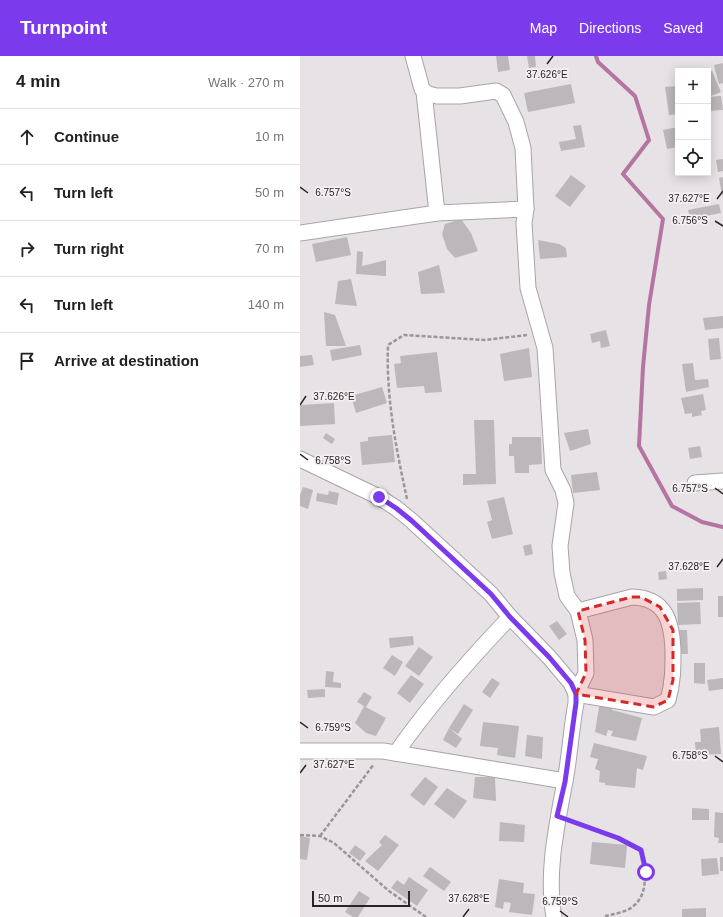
<!DOCTYPE html>
<html lang="en">
<head>
<meta charset="utf-8">
<style>
  body { margin:0; font-family:Arial,sans-serif; background:#f2f2f2; color:#202124 }
  .controls { position:absolute; right:12px; top:12px; display:grid; overflow:hidden; border-radius:0px; box-shadow:0 2px 10px #0003 }
  .controls button { width:36px; height:36px; display:grid; place-items:center; padding:0; border:0; border-bottom:1px solid #e0e0e0; background:#fff; color:#202124; font:20px sans-serif }
  .scale { position:absolute; left:12px; bottom:10px; width:98px; box-sizing:border-box; padding-left:4px; border:2px solid #272526; border-top:0; font-size:11px; line-height:14px; white-space:nowrap; color:#272526; -webkit-text-stroke:3px #f4eff2; paint-order:stroke }
  .stop { position:absolute; width:12px; height:12px; margin:-9px; border:3px solid #7c3aed; border-radius:50%; background:#fff }
  .stop.end { background:#7c3aed; border-color:#fff; box-shadow:0 1px 4px #0008 }
  .list { margin:0; padding:0; list-style:none }
  h2 { display:flex; justify-content:space-between; align-items:center; height:52px; margin:0; padding:0 16px; font-size:17px }
  h2 small { font-size:13px; font-weight:400; color:#757577 }
  .list li { display:grid; grid-template-columns:26px 1fr auto; gap:12px; align-items:center; box-sizing:border-box; height:56px; padding:0 16px; border-top:1px solid #e0e0e0 }
  .list b { display:block; font-size:15px; white-space:nowrap }
  .list em { font-size:13px; font-style:normal; color:#757577 }
  .icon { flex:none; width:22px; height:22px; fill:none; stroke:currentColor; stroke-width:2; stroke-linecap:round; stroke-linejoin:round }
  .map { position:relative; flex:none; width:423px; height:861px; overflow:hidden }
  header { display:flex; align-items:center; gap:24px; box-sizing:border-box; height:56px; padding:0 20px; background:#7c3aed; color:#fff }
  header strong { font-size:19px }
  nav { display:flex; gap:22px; margin-inline-start:auto; font-size:14px }
  main { display:flex }
  aside { flex:1; background:#fff }
  .map>svg:first-child { display:block }
  .lines { fill:none; stroke-linecap:round; stroke-linejoin:round }
  .stream { stroke:#b475a2; stroke-width:4 }
  .building { fill:#bcb7ba }
  .street-casing { stroke:#a9a4a8; stroke-width:17 }
  .path { stroke:#9a9698; stroke-width:2.5; stroke-dasharray:4 2; stroke-linecap:butt }
  .street { stroke:#fff; stroke-width:15 }
  .route { stroke:#7c3aed; stroke-width:5 }
  .marked { fill:#d62828; fill-opacity:0.2; stroke:#d62828; stroke-width:3; stroke-dasharray:8 5; stroke-linejoin:round }
  .ticks { fill:none; stroke:#272526; stroke-width:1.5 }
  .ticks-label { font-size:10px; text-anchor:middle; fill:#272526; stroke:#f4eff2; stroke-width:3.5; stroke-linejoin:round; paint-order:stroke }
</style>
</head>
<body>
<header>
<strong>Turnpoint</strong>
<nav><a>Map</a><a>Directions</a><a>Saved</a></nav>
</header>
<main>
<aside>
<h2>4 min<small>Walk · 270 m</small></h2>
<ul class="list">
<li><svg class="icon" aria-label="ahead" viewBox="0 0 24 24"><path d="M12 20V5M6 11l6-6 6 6"/></svg><div><b>Continue</b></div><em>10 m</em></li>
<li><svg class="icon" aria-label="left" viewBox="0 0 24 24"><path d="M17 20v-9H6M10 6l-5 5 5 5"/></svg><div><b>Turn left</b></div><em>50 m</em></li>
<li><svg class="icon" aria-label="right" viewBox="0 0 24 24"><path d="M7 20v-9h11M14 6l5 5-5 5"/></svg><div><b>Turn right</b></div><em>70 m</em></li>
<li><svg class="icon" aria-label="left" viewBox="0 0 24 24"><path d="M17 20v-9H6M10 6l-5 5 5 5"/></svg><div><b>Turn left</b></div><em>140 m</em></li>
<li><svg class="icon" aria-label="arrive" viewBox="0 0 24 24"><path d="M6 21V4h12l-3 4 3 4H6"/></svg><div><b>Arrive at destination</b></div></li>
</ul>
</aside>
<div class="map">
<svg width="423" height="861" viewBox="0 0 423 861">
  <rect width="100%" height="100%" fill="#e7e2e5"/>
  <g class="lines">
    <polyline class="stream" points="296,0 298,6 335,40 349,84 323,118 363,163 349,249 343,311 339,390 372,450 402,466 423,471"/>
  </g>
  <g class="building">
    <polygon points="196,0 208,0 210,14 198,16"/>
    <polygon points="227,0 235,0 236,11 229,12"/>
    <polygon points="423,7 423,27 419,28 414,9"/>
    <polygon points="412,15 421,36 408,41 408,16"/>
    <polygon points="271,28 275,47 228,56 224,37"/>
    <polygon points="378,30 378,37 376,37 378,58 369,59 365,31"/>
    <polygon points="421,40 423,54 408,55 408,41"/>
    <polygon points="281,69 285,91 261,95 259,86 276,83 273,70"/>
    <polygon points="378,71 378,91 367,93 363,74"/>
    <polygon points="423,103 423,115 418,116 416,104"/>
    <polygon points="271,119 286,130 270,151 255,140"/>
    <polygon points="423,121 423,139 422,140 419,122"/>
    <polygon points="419,148 421,157 390,163 388,154"/>
    <polygon points="161,163 171,177 178,195 155,202 147,193 142,178 145,168"/>
    <polygon points="47,181 51,199 16,206 12,188"/>
    <polygon points="238,184 259,188 266,192 267,201 240,203"/>
    <polygon points="57,195 63,196 62,210 86,204 86,220 56,218"/>
    <polygon points="139,209 145,237 121,238 118,216"/>
    <polygon points="51,223 57,250 35,248 38,225"/>
    <polygon points="24,256 35,259 46,290 26,290"/>
    <polygon points="423,260 423,272 405,274 403,262"/>
    <polygon points="306,274 310,290 301,292 300,285 292,287 290,278"/>
    <polygon points="419,282 421,303 410,304 408,283"/>
    <polygon points="60,289 62,299 32,305 30,294"/>
    <polygon points="229,292 232,321 204,325 200,298"/>
    <polygon points="137,296 142,336 125,337 124,330 97,332 94,308 101,307 100,300"/>
    <polygon points="12,299 14,309 0,311 0,300"/>
    <polygon points="393,307 395,324 408,323 409,331 386,336 382,308"/>
    <polygon points="82,331 87,347 56,357 51,340"/>
    <polygon points="403,338 406,354 401,355 402,359 392,361 392,357 385,358 381,342"/>
    <polygon points="34,347 35,368 0,370 0,349"/>
    <polygon points="174,364 194,364 196,428 163,429 163,418 176,418"/>
    <polygon points="288,373 291,388 270,395 264,377"/>
    <polygon points="26,377 35,383 32,388 23,382"/>
    <polygon points="92,379 95,406 62,409 60,386 68,385 68,381"/>
    <polygon points="212,381 241,381 242,408 229,409 229,417 215,417 214,400 209,400 209,388 212,388"/>
    <polygon points="400,390 402,401 390,403 388,392"/>
    <polygon points="297,416 300,434 273,437 271,419"/>
    <polygon points="3,431 13,434 8,453 0,450 0,439"/>
    <polygon points="29,435 39,437 37,449 16,445 17,437 28,439"/>
    <polygon points="204,441 213,478 192,483 187,466 192,464 187,445"/>
    <polygon points="231,488 233,498 225,500 223,490"/>
    <polygon points="366,515 367,523 359,524 358,516"/>
    <polygon points="403,532 403,544 377,545 377,533"/>
    <rect x="418" y="540" width="5" height="21"/>
    <polygon points="400,546 401,568 378,569 377,547"/>
    <polygon points="257,565 267,578 259,584 249,570"/>
    <polygon points="377,574 387,574 388,598 378,598"/>
    <polygon points="113,580 114,589 90,592 89,582"/>
    <polygon points="119,591 133,601 119,620 105,610"/>
    <polygon points="92,599 103,606 95,620 83,612"/>
    <polygon points="394,607 405,607 405,628 394,627"/>
    <polygon points="26,615 34,616 33,626 41,627 41,632 25,631"/>
    <polygon points="111,619 124,628 110,647 97,637"/>
    <polygon points="192,622 200,627 190,642 182,636"/>
    <polygon points="423,622 423,633 409,635 407,624"/>
    <polygon points="25,633 25,641 8,642 7,634"/>
    <polygon points="64,636 72,641 66,651 86,662 76,680 66,677 55,667 64,650 57,646"/>
    <polygon points="300,645 311,646 312,654 342,662 336,685 311,680 313,675 308,674 306,680 295,676"/>
    <polygon points="164,648 173,654 158,678 149,672"/>
    <polygon points="183,666 219,670 215,702 197,699 198,692 180,690"/>
    <polygon points="419,671 421,698 396,699 395,686 401,686 400,673"/>
    <polygon points="149,672 162,683 156,692 143,684"/>
    <polygon points="227,679 243,681 242,703 225,700"/>
    <polygon points="294,687 347,700 343,714 337,712 335,732 305,729 305,727 299,726 300,715 295,713 298,703 290,701"/>
    <polygon points="125,721 138,731 124,750 110,739"/>
    <polygon points="175,721 195,721 196,745 173,742"/>
    <polygon points="147,732 167,745 154,763 134,748"/>
    <polygon points="392,752 409,753 409,764 392,764"/>
    <polygon points="415,756 423,757 423,787 418,787 419,782 414,781"/>
    <polygon points="200,766 225,769 224,786 199,785"/>
    <polygon points="85,779 99,789 78,815 65,805 82,789 79,786"/>
    <polygon points="0,780 10,782 7,804 0,803"/>
    <polygon points="292,786 327,789 325,812 290,808"/>
    <polygon points="55,789 66,797 60,805 49,797"/>
    <rect x="420" y="801" width="3" height="14"/>
    <polygon points="417,802 419,818 402,820 401,803"/>
    <polygon points="130,811 151,826 144,835 123,820"/>
    <polygon points="109,821 128,834 117,850 91,832 97,824 104,829"/>
    <polygon points="199,823 224,827 223,837 235,838 232,859 209,856 211,847 204,846 203,853 195,851"/>
    <polygon points="59,835 70,842 58,861 53,861 45,856"/>
    <polygon points="406,852 406,861 382,861 382,853"/>
  </g>
  <g class="lines">
    <defs>
      <g id="street">
        <path d="M113,0L122,33L128,38L137,40H160L196,35L203,39L216,66L223,92L226,153L224,167L228,232L245,292L253,414L263,434L266,447L260,490L262,517L267,540L278,555L285,584L286,617L276,638L354,651L368,644C373,627 373,612 373,595C372,566 366,542 332,541L278,555"/>
        <polyline points="124,36 137,157"/>
        <polyline points="0,177 137,157 226,153"/>
        <path d="M0,403L79,441L96,452L112,465L191,538L210,561L249,601L271,627L276,638V647C271,673 270,699 265,725C257,769 246,817 254,861"/>
        <polyline points="395,427 423,425"/>
        <polyline points="0,695 83,695 265,725"/>
        <path d="M96,697C130,648 169,604 210,561"/>
      </g>
    </defs>
    <use href="#street" class="street-casing"/>
    <g class="path">
      <path d="M107,443C96,392 86,342 88,289L104,279L185,284L227,279"/>
      <path d="M271,765L318,782L341,794C345,811 350,839 332,851C325,857 311,858 303,861"/>
      <polyline points="0,779 20,780 34,787 89,835 126,861"/>
      <polyline points="20,780 74,708"/>
    </g>
    <use href="#street" class="street"/>
  </g>
  <g class="lines">
    <polyline class="route" points="79,441 96,452 112,465 191,538 210,561 249,601 271,627 276,638 276,647 265,726 257,760 318,782 341,794 346,816"/>
  </g>
  <path class="marked" d="M332,541H341L360,551L373,574V624L368,644L354,651L276,638L286,617L285,584L278,555Z"/>
  <path class="ticks" d="M247,8L253,0M0,131L8,137M417,143L423,135M415,165L423,170M0,349L6,340M0,398L8,404M415,432L423,438M417,511L423,503M0,666L8,672M415,700L423,706M0,717L6,709M260,855L268,861M163,861L169,853"/>
  <g class="ticks-label">
    <text x="247" y="22">37.626°E</text>
    <text x="33" y="140">6.757°S</text>
    <text x="389" y="146">37.627°E</text>
    <text x="390" y="168">6.756°S</text>
    <text x="34" y="344">37.626°E</text>
    <text x="33" y="408">6.758°S</text>
    <text x="390" y="436">6.757°S</text>
    <text x="389" y="514">37.628°E</text>
    <text x="33" y="675">6.759°S</text>
    <text x="390" y="703">6.758°S</text>
    <text x="34" y="712">37.627°E</text>
    <text x="169" y="846">37.628°E</text>
    <text x="260" y="849">6.759°S</text>
  </g>
</svg>
<div class="controls">
<button>+</button>
<button>−</button>
<button><svg class="icon" aria-label="locate" viewBox="0 0 24 24"><circle cx="12" cy="12" r="6"/><path d="M12 2v4M12 18v4M2 12h4M18 12h4"/></svg></button>
</div>
<div class="scale">50 m</div>
<div class="stop" style="left:346px;top:816px"></div>
<div class="stop end" style="left:79px;top:441px"></div>
</div>
</main>
</body>
</html>
